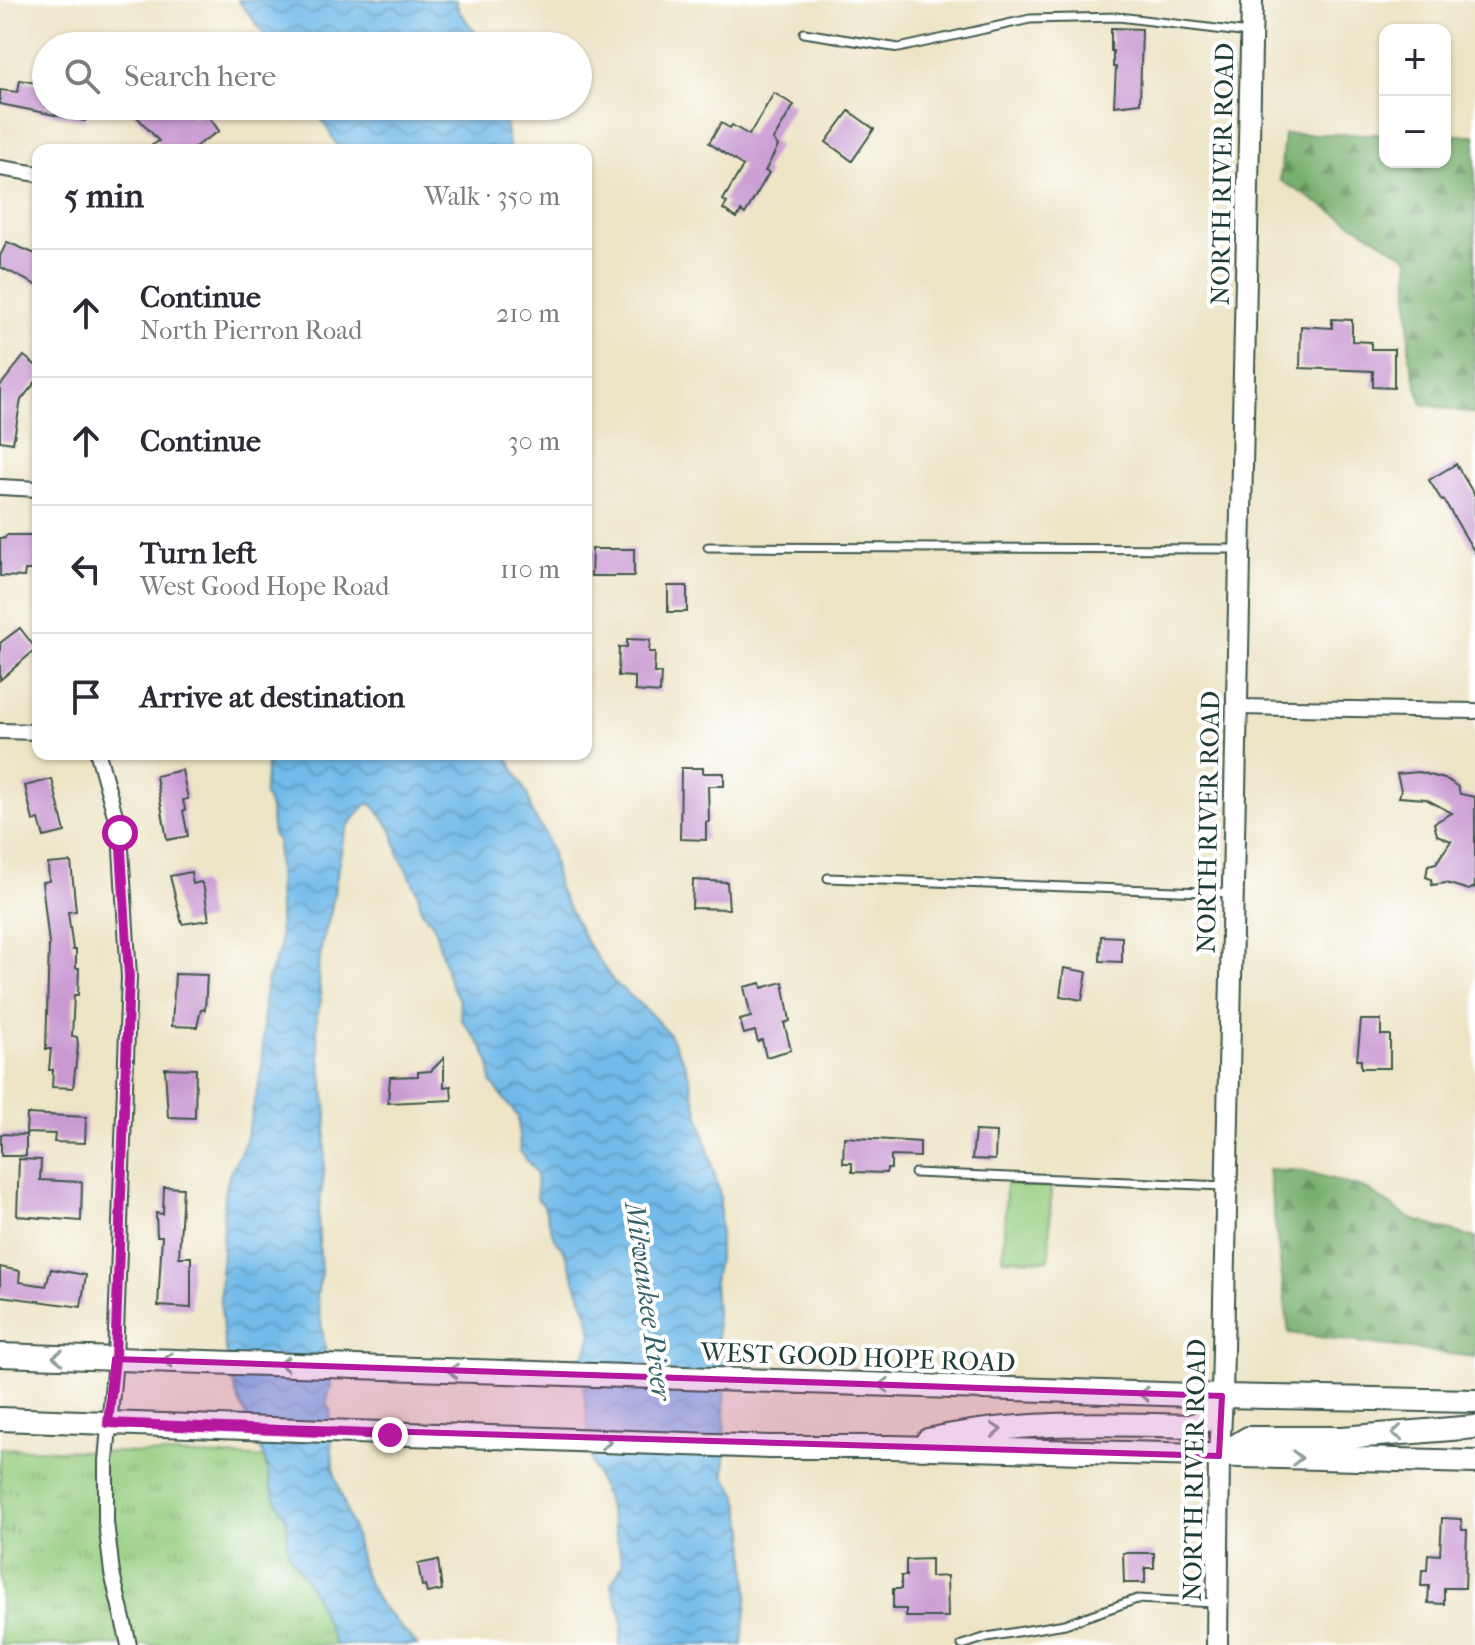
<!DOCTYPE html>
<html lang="en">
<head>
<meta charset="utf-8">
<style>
  body { margin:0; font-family:"IM FELL French Canon",serif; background:#f2f2f3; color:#2b2b33 }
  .controls { position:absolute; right:24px; top:24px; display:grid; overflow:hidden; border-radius:16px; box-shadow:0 2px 6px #0004 }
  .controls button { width:72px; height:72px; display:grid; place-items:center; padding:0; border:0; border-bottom:2px solid #e1e1e2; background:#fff; color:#2b2b33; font:40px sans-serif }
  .stop { position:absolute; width:24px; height:24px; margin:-18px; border:6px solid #b5179e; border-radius:50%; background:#fff }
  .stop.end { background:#b5179e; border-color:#fff; box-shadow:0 2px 8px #0008 }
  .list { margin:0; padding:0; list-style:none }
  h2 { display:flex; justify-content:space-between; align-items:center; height:104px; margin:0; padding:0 32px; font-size:34px }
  h2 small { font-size:26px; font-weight:400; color:#7c7c81 }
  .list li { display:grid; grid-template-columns:52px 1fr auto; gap:24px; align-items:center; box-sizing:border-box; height:128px; padding:0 32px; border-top:2px solid #e1e1e2 }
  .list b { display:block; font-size:30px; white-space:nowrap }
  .list p { margin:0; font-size:26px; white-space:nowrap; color:#7c7c81 }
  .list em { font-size:26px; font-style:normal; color:#7c7c81 }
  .icon { flex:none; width:44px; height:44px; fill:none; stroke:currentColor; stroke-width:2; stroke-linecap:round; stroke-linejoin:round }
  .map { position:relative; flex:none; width:1475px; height:1645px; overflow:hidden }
  .search { position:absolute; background:#fff; box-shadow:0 2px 6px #0004; left:32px; top:32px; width:560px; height:88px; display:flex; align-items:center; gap:20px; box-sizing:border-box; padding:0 28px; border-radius:44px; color:#7c7c81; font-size:30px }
  .panel { position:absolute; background:#fff; box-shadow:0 2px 6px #0004; left:32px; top:144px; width:560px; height:616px; border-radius:16px }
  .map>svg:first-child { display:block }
  .forest { fill:url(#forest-firs); stroke:#4c7651; stroke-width:2 }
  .park { fill:url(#park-tufts); stroke:#5a855a; stroke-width:2 }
  .pitch { fill:#96cd80; stroke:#5a855a; stroke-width:2 }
  .water { fill:url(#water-waves); stroke:#487c8e; stroke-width:2 }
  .building { fill:#c99ad2 }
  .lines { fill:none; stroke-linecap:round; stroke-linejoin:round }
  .lane-casing { stroke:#3e564a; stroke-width:11 }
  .street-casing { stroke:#3e564a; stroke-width:18 }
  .secondary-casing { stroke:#3e564a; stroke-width:24 }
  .primary-casing { stroke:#3e564a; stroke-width:26 }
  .lane { stroke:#fff; stroke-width:7 }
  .street { stroke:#fff; stroke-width:14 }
  .secondary { stroke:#fff; stroke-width:20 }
  .primary { stroke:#fff; stroke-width:22 }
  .oneway { stroke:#8f9e9a }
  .route { stroke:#b5179e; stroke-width:10 }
  .marked { fill:#b5179e; fill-opacity:0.2; stroke:#b5179e; stroke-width:6; stroke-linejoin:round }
  .labels { text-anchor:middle; stroke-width:8; stroke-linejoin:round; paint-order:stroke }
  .street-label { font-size:26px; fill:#1f3d34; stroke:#fff }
  .water-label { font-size:28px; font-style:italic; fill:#38626a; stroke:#fff }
</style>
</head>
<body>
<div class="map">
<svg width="1475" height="1645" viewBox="0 0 1475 1645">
  <defs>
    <pattern id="forest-firs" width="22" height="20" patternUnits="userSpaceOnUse" patternTransform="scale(2)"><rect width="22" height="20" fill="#78b06e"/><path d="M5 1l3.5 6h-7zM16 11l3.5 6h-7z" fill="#62905b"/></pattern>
    <pattern id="park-tufts" width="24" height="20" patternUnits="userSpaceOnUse" patternTransform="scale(2)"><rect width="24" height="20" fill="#96cd80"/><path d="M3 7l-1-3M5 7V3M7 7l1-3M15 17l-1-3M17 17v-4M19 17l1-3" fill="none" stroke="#7aa86a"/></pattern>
    <pattern id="water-waves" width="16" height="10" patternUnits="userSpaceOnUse" patternTransform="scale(2)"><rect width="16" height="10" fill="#71bae9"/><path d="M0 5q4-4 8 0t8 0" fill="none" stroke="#5c98be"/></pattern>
  </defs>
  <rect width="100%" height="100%" fill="#fff"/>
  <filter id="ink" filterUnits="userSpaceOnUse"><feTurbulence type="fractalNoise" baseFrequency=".0125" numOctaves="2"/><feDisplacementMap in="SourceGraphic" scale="16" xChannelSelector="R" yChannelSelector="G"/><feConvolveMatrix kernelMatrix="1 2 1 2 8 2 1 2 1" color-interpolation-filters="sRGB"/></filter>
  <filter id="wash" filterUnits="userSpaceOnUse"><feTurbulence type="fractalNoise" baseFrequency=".006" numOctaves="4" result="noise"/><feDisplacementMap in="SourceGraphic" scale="32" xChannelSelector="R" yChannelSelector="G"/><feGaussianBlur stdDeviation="1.8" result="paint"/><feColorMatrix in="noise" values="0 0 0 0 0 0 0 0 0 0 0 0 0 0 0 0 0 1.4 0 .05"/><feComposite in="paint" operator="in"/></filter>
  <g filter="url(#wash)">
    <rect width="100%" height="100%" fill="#ede4c5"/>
    <g class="forest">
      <polygon points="1284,134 1385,134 1385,162 1445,162 1445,135 1475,135 1475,414 1422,404 1409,356 1409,258 1280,180"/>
      <polygon points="1268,1169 1305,1171 1368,1190 1411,1219 1475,1238 1475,1357 1289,1333"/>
    </g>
    <polygon class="park" points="0,1448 303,1459 383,1645 0,1645"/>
    <polygon class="pitch" points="1006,1184 1051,1187 1049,1260 1003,1259"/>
    <g class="water">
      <polygon points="238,0 456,0 459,11 486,46 274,46"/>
      <polygon points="314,106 502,106 510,150 340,150"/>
      <path d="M268,754H506L528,796L532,813L544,832L552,854L558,888L587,943L613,981L649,1012L669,1034L686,1066L720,1195V1246L714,1282L718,1343L724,1361L725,1477L737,1493L745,1529L748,1594L742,1645H619C627,1616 619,1611 611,1585L623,1563L606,1498L592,1465L581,1357L587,1351L592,1334L590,1321L564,1250L554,1238L544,1206L537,1198L536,1173L520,1151L518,1117L491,1082L490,1064L483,1048L462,1020L459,1000L449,981L434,926L421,909L418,893L399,855L392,830L373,805L366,804L348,826L343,840L331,911L322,943L318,973L321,1000L317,1016V1036L327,1113L324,1173L318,1218L321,1273L317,1296L331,1386L326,1404L330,1409L333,1469L355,1536L363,1572L378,1602L417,1645H335L312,1590L287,1550V1520L273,1494L264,1457L236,1394L224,1341L220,1298L224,1195L230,1173L245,1143L262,1069L264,999L267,981L280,947L277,840L273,836L270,809L264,793Z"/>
    </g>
    <g id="blocks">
      <g class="building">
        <polygon points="1111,28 1142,29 1140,103 1114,106 1116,67 1113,67 1113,51 1111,51"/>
        <polygon points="20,80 46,85 46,106 88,106 85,121 0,104 0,90 18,92"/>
        <polygon points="774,93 794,105 773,140 778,146 765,171 769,173 745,214 741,211 737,218 723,209 727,203 723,200 743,166 709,143 721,123 730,128 732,125 749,135"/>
        <polygon points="127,106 182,106 193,118 205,111 219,131 190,150 144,150 159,141"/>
        <polygon points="849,111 874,129 852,161 826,142"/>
        <polygon points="7,242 38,255 38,286 0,267 0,256"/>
        <polygon points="1332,319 1352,320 1352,341 1371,342 1371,349 1394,349 1394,388 1373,387 1373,371 1300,368 1301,326 1332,328"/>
        <polygon points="24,356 38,367 38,379 21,400 13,443 0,441 0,386"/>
        <polygon points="1456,464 1475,496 1475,553 1444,500 1442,501 1429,480"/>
        <polygon points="6,535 38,535 37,570 25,570 24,577 0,576 0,538 5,538"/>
        <polygon points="592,549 634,549 634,576 591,576"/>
        <rect x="668" y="586" width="19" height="26"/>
        <polygon points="20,628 36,649 0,680 0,643"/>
        <polygon points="627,639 650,640 649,652 655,652 654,673 661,673 660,693 635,691 635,677 618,676 619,647 627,647"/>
        <polygon points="681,768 703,768 703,773 724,773 724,786 708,786 709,822 706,822 706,840 680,839"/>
        <polygon points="182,770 188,799 183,800 185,810 183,811 188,836 167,840 156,776"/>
        <polygon points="1419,772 1448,780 1458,787 1460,794 1475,797 1475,887 1469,890 1446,883 1432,885 1431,879 1426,877 1428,865 1436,863 1451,841 1437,835 1434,823 1452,813 1426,799 1399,797 1401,790 1397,774"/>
        <polygon points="52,779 65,832 44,837 39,819 33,821 25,786"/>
        <polygon points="71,862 76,911 68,912 73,950 76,950 76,968 79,968 78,995 74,995 72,1036 77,1037 78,1045 73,1088 52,1087 53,1070 49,1070 51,1049 46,1049 49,944 42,882 49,881 48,864"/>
        <polygon points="191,872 193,884 201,882 204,888 209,920 182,924 170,876"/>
        <polygon points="693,880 727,882 729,909 692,908"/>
        <polygon points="1101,936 1122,937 1122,962 1100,961"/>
        <polygon points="1064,968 1087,972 1082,1000 1060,996"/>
        <polygon points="175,974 207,975 205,1010 201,1009 197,1027 172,1026"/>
        <polygon points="783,982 790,1021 784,1023 791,1050 766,1057 762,1040 758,1042 755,1031 744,1034 740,1020 751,1017 744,987 761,983 762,988"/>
        <polygon points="1361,1020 1381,1020 1381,1035 1390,1035 1390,1068 1361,1068 1361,1060 1357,1060"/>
        <polygon points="444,1058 444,1087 451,1086 452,1100 388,1103 390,1077 418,1076 418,1072 431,1071"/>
        <polygon points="165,1068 196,1069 195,1118 168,1117"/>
        <polygon points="27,1114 86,1117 85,1143 54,1142 55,1134 26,1133"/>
        <polygon points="975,1131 996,1132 995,1160 972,1159"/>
        <polygon points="1,1134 26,1135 26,1156 1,1156"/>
        <polygon points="844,1137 920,1142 920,1157 891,1156 891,1169 887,1169 886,1173 852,1172 852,1163 843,1163"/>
        <polygon points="19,1159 41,1160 40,1180 82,1182 81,1221 17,1216"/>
        <polygon points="164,1187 183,1188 179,1257 191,1257 191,1308 158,1306 162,1236 157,1236 156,1213 163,1214"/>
        <polygon points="0,1267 20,1271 19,1282 46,1286 51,1269 86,1275 81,1307 0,1296"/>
        <polygon points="1442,1518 1461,1519 1462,1530 1467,1530 1465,1588 1444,1588 1444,1604 1428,1603 1429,1586 1421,1586 1422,1570 1427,1570 1428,1554 1440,1555"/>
        <polygon points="1123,1553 1154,1553 1154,1568 1145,1568 1145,1583 1124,1583"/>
        <polygon points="931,1559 931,1577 947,1576 948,1617 906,1617 906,1609 893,1609 893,1589 901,1589 901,1576 906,1576 906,1560"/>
        <polygon points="438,1560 442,1590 427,1593 425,1585 422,1586 418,1564"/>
      </g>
    </g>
  </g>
  <g filter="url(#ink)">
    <use href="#blocks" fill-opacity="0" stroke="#3e564a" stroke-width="2"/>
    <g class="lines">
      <defs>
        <g id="lane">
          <polyline points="804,33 899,48 1030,19 1119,17 1249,33"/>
          <polyline points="708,547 1238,549"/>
          <polyline points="828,878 1231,893"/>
          <polyline points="915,1173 1224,1186"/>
          <polyline points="962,1645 987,1637 1065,1624 1137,1599 1215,1603"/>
        </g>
        <g id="street">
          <polyline points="0,168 38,174"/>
          <polyline points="0,487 38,489"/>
          <polyline points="1237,707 1475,711"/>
          <polyline points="0,731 38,732"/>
          <polyline points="98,754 120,833 129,977 115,1359 106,1461 106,1522 112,1573 129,1645"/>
        </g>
        <polyline id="secondary" points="1217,1645 1219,1456 1222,1396 1252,0"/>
        <g id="primary">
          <polyline points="0,1355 1222,1396 1475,1401"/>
          <polyline points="0,1419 769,1447 892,1447 1475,1462"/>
          <path d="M928,1440C1013,1421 1104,1423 1190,1426L1202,1422L1222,1396"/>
          <polyline points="1219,1456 1248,1438 1342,1438 1475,1427"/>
        </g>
      </defs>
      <use href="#lane" class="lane-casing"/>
      <use href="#street" class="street-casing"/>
      <use href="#secondary" class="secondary-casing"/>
      <use href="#primary" class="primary-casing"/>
      <use href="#lane" class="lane"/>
      <use href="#street" class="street"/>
      <use href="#secondary" class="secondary"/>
      <use href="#primary" class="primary"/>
    </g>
    <defs><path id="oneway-chevron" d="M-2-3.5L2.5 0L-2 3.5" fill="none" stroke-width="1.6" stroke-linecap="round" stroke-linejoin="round" transform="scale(2)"/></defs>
    <g class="oneway">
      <use href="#oneway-chevron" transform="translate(58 1357) rotate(-178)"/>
      <use href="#oneway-chevron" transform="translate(168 1360) rotate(-179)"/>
      <use href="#oneway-chevron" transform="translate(284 1364) rotate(-178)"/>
      <use href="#oneway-chevron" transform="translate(453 1371) rotate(-177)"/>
      <use href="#oneway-chevron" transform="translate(884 1385) rotate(-178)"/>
      <use href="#oneway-chevron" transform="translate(1144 1394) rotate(-178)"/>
      <use href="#oneway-chevron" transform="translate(996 1430) rotate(-4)"/>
      <use href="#oneway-chevron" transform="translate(1397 1433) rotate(175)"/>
      <use href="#oneway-chevron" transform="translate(606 1442) rotate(2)"/>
      <use href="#oneway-chevron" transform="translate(1297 1458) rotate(1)"/>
    </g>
  </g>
  <g class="lines" filter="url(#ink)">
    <polyline class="route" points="120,833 129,977 115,1359 108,1423 390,1435"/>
  </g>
  <path class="marked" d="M115,1359L1222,1396L1219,1456L108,1423Z"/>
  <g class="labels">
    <g class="street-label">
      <text transform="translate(1222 174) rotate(-89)" y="9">NORTH RIVER ROAD</text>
      <text transform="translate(1208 822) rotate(-89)" y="9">NORTH RIVER ROAD</text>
      <text transform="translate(858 1357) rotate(2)" y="9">WEST GOOD HOPE ROAD</text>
      <text transform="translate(1194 1470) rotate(-89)" y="9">NORTH RIVER ROAD</text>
    </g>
    <g class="water-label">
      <text transform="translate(649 1301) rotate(82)" y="10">Milwaukee River</text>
    </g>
  </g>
</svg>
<div class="controls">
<button>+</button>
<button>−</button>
</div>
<div class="stop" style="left:120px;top:833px"></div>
<div class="stop end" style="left:390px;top:1435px"></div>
<div class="search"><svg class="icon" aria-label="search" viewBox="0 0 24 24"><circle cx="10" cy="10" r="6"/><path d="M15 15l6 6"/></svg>Search here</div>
<section class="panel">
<h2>5 min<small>Walk · 350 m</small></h2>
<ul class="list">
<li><svg class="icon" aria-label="ahead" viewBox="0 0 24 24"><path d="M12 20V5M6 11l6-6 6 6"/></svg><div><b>Continue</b><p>North Pierron Road</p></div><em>210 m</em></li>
<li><svg class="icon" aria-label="ahead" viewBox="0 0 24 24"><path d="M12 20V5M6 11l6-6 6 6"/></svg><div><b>Continue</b></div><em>30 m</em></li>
<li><svg class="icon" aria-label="left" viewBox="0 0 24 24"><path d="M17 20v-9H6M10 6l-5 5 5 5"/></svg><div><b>Turn left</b><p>West Good Hope Road</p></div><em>110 m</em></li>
<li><svg class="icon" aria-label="arrive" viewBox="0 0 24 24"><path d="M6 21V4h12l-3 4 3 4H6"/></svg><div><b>Arrive at destination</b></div></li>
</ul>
</section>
</div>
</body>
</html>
